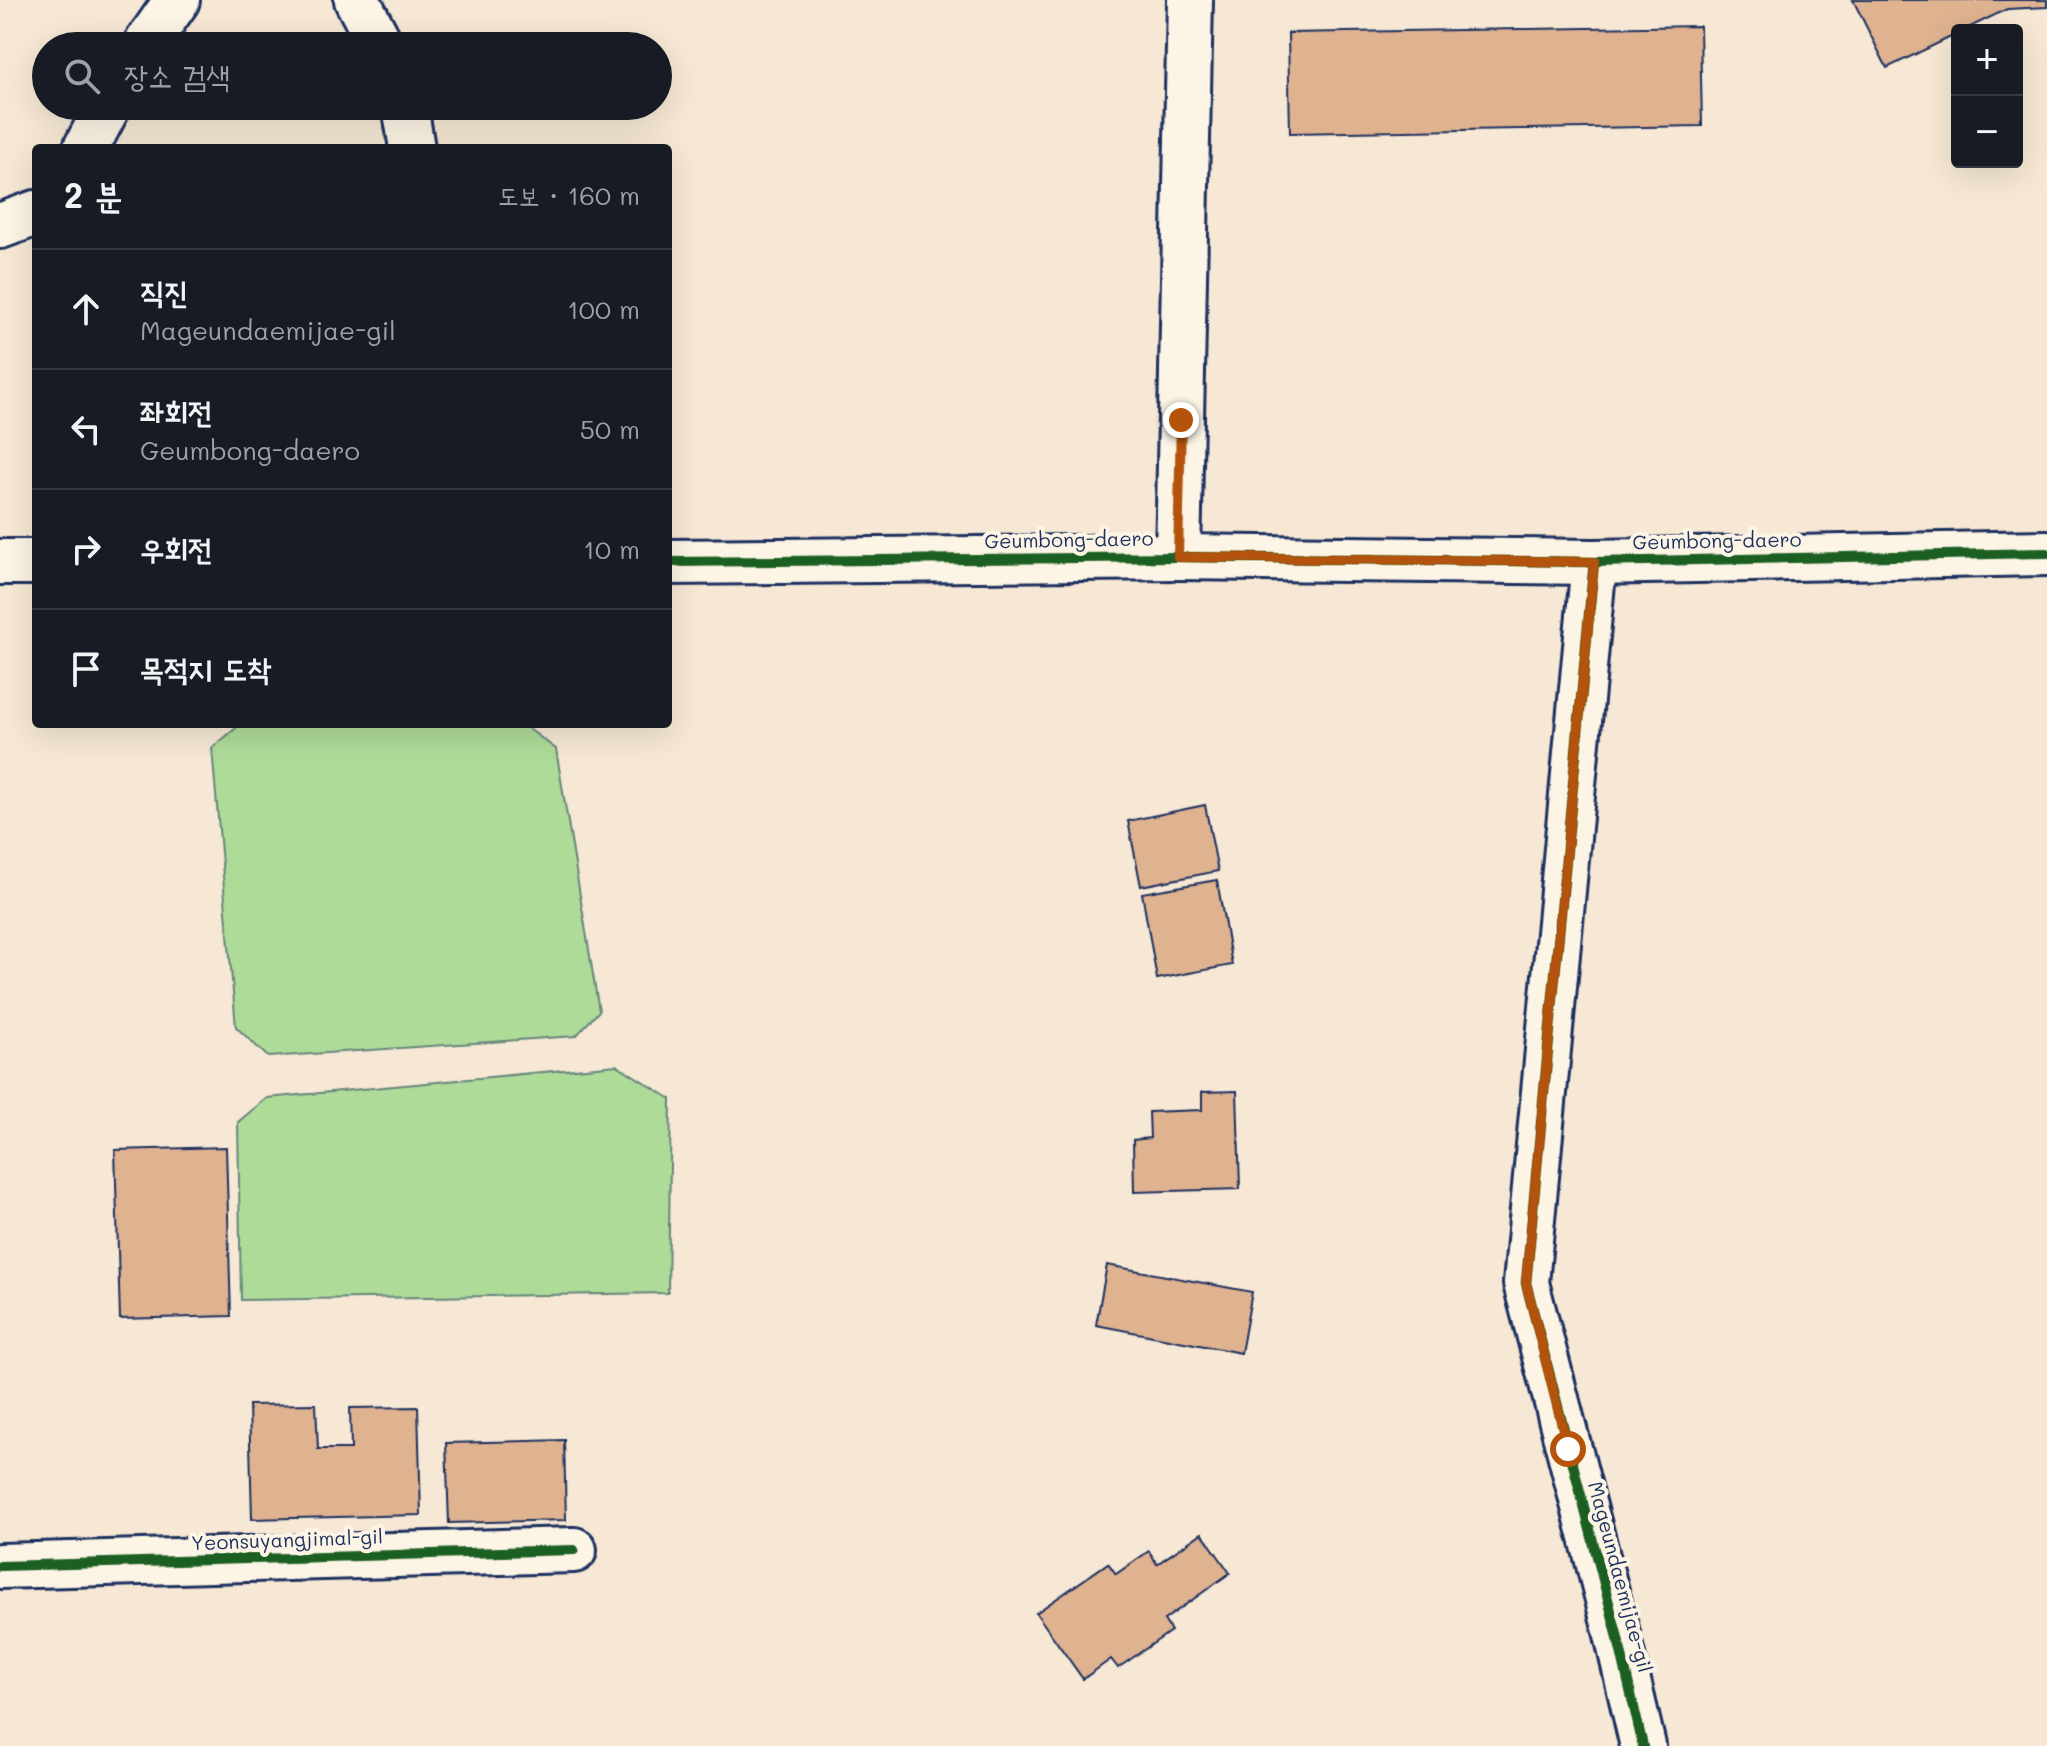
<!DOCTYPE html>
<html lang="ko">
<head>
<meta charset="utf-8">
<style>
  body { margin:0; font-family:Mali,"Poor Story",sans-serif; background:#20242c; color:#f1f3f6 }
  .controls { position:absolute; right:24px; top:24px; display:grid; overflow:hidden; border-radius:8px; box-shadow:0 8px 32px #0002 }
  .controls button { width:72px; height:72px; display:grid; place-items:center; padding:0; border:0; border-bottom:2px solid #363941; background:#171b24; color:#f1f3f6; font:40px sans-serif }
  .stop { position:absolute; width:24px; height:24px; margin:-18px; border:6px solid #b45309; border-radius:50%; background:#fff }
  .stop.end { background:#b45309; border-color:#fff; box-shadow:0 2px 8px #0008 }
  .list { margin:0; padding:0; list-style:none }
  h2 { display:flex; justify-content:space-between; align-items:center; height:104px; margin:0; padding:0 32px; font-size:34px }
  h2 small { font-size:26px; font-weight:400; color:#9ea1a6 }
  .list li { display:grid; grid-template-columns:52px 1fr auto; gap:24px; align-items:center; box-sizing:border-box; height:120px; padding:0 32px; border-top:2px solid #363941 }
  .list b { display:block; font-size:30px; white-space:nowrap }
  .list p { margin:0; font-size:26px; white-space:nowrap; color:#9ea1a6 }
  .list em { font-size:26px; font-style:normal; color:#9ea1a6 }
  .icon { flex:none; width:44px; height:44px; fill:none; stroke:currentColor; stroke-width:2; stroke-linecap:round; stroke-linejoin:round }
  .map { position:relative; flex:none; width:2047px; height:1746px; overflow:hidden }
  .search { position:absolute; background:#171b24; box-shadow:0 8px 32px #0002; left:32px; top:32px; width:640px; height:88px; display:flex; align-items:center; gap:20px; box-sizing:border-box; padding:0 28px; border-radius:44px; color:#9ea1a6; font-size:30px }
  .panel { position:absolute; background:#171b24; box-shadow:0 8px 32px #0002; left:32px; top:144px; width:640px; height:584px; border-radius:8px }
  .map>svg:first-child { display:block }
  .green { fill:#afdb99; stroke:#65857c; stroke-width:2 }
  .building { fill:#dfb290; stroke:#1b2f5e; stroke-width:2 }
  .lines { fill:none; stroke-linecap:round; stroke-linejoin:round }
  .minor-casing { stroke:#1b2f5e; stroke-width:50 }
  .minor { stroke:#fcf5e5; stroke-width:44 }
  .cycleway-casing { stroke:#fcf5e5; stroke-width:15 }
  .cycleway { stroke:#1b5e20; stroke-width:10 }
  .route { stroke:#b45309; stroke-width:10 }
  .labels { text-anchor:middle; stroke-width:8; stroke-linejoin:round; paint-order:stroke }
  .street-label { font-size:20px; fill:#1b2f5e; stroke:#fcf5e5 }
</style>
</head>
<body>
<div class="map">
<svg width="2047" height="1746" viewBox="0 0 2047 1746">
  <rect width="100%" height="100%" fill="#f6e8d4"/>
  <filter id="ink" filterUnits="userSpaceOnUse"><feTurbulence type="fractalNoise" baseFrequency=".0125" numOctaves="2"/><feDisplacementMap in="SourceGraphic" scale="16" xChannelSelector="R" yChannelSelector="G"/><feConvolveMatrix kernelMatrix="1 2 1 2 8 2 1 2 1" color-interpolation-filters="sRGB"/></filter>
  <g filter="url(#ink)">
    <g class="green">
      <polygon points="241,724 522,724 556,749 599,1011 576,1036 268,1057 236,1027 212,748"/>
      <polygon points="617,1065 671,1099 668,1293 241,1300 238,1122 267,1098"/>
    </g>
    <g class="building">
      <polygon points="1853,0 2047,0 2047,7 2007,9 1964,30 1957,30 1957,34 1887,68"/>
      <polygon points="1700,26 1702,126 1290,133 1288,33"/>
      <polygon points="1205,805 1218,871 1141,886 1128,821"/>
      <polygon points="1217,880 1232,965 1157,979 1142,893"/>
      <polygon points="1237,1091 1240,1189 1134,1192 1133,1140 1150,1138 1149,1112 1202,1110 1202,1092"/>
      <polygon points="226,1147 231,1316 120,1319 115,1150"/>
      <polygon points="1107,1265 1252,1292 1241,1353 1096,1325"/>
      <polygon points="316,1404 318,1449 351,1449 350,1408 418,1407 421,1515 252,1519 249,1405"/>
      <polygon points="564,1440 566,1520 449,1523 446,1443"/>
      <polygon points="1202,1533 1230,1573 1164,1620 1171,1631 1118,1668 1111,1659 1083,1679 1036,1613 1108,1563 1116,1574 1149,1551 1157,1564"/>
    </g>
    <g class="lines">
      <defs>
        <g id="minor">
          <polyline points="357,0 381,46"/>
          <polyline points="145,46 177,0"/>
          <polyline points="405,106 412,148"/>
          <polyline points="86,148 108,106"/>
          <polyline points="0,226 36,213"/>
          <polyline points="1178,557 1190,0"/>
          <polyline points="0,562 36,562"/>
          <polyline points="668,562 1178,557 1594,562 2047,553"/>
          <polyline points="1594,562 1526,1283 1616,1630 1643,1746"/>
          <polyline points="0,1566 574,1550"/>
        </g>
      </defs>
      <use href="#minor" class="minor-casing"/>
      <use href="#minor" class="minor"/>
      <defs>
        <g id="cycleway">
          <polyline points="668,562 1178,557 1594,562 2047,553"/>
          <polyline points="1594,562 1526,1283 1616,1630 1643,1746"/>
          <polyline points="0,1566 574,1550"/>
        </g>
      </defs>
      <use href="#cycleway" class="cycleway-casing"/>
      <use href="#cycleway" class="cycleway"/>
    </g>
  </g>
  <g class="lines" filter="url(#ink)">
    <polyline class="route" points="1181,420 1178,557 1594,562 1526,1283 1568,1449"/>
  </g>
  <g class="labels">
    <g class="street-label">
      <text transform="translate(1069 540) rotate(-1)" y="7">Geumbong-daero</text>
      <text transform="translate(1717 541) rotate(-1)" y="7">Geumbong-daero</text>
      <text transform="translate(287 1540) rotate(-2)" y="7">Yeonsuyangjimal-gil</text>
      <text transform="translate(1620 1577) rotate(75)" y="7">Mageundaemijae-gil</text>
    </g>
  </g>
</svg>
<div class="controls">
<button>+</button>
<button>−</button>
</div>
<div class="stop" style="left:1568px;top:1449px"></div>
<div class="stop end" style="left:1181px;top:420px"></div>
<div class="search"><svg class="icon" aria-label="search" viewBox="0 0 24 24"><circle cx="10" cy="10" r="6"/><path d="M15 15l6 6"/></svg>장소 검색</div>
<section class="panel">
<h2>2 분<small>도보 · 160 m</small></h2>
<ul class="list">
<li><svg class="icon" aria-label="ahead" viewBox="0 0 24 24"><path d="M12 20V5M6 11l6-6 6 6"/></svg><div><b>직진</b><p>Mageundaemijae-gil</p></div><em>100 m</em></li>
<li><svg class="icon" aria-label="left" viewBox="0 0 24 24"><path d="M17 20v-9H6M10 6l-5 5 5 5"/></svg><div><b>좌회전</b><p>Geumbong-daero</p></div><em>50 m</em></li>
<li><svg class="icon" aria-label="right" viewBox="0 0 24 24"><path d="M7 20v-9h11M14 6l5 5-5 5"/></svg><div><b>우회전</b></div><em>10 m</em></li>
<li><svg class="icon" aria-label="arrive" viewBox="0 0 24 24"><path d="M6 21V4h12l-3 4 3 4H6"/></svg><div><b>목적지 도착</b></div></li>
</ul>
</section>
</div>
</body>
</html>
